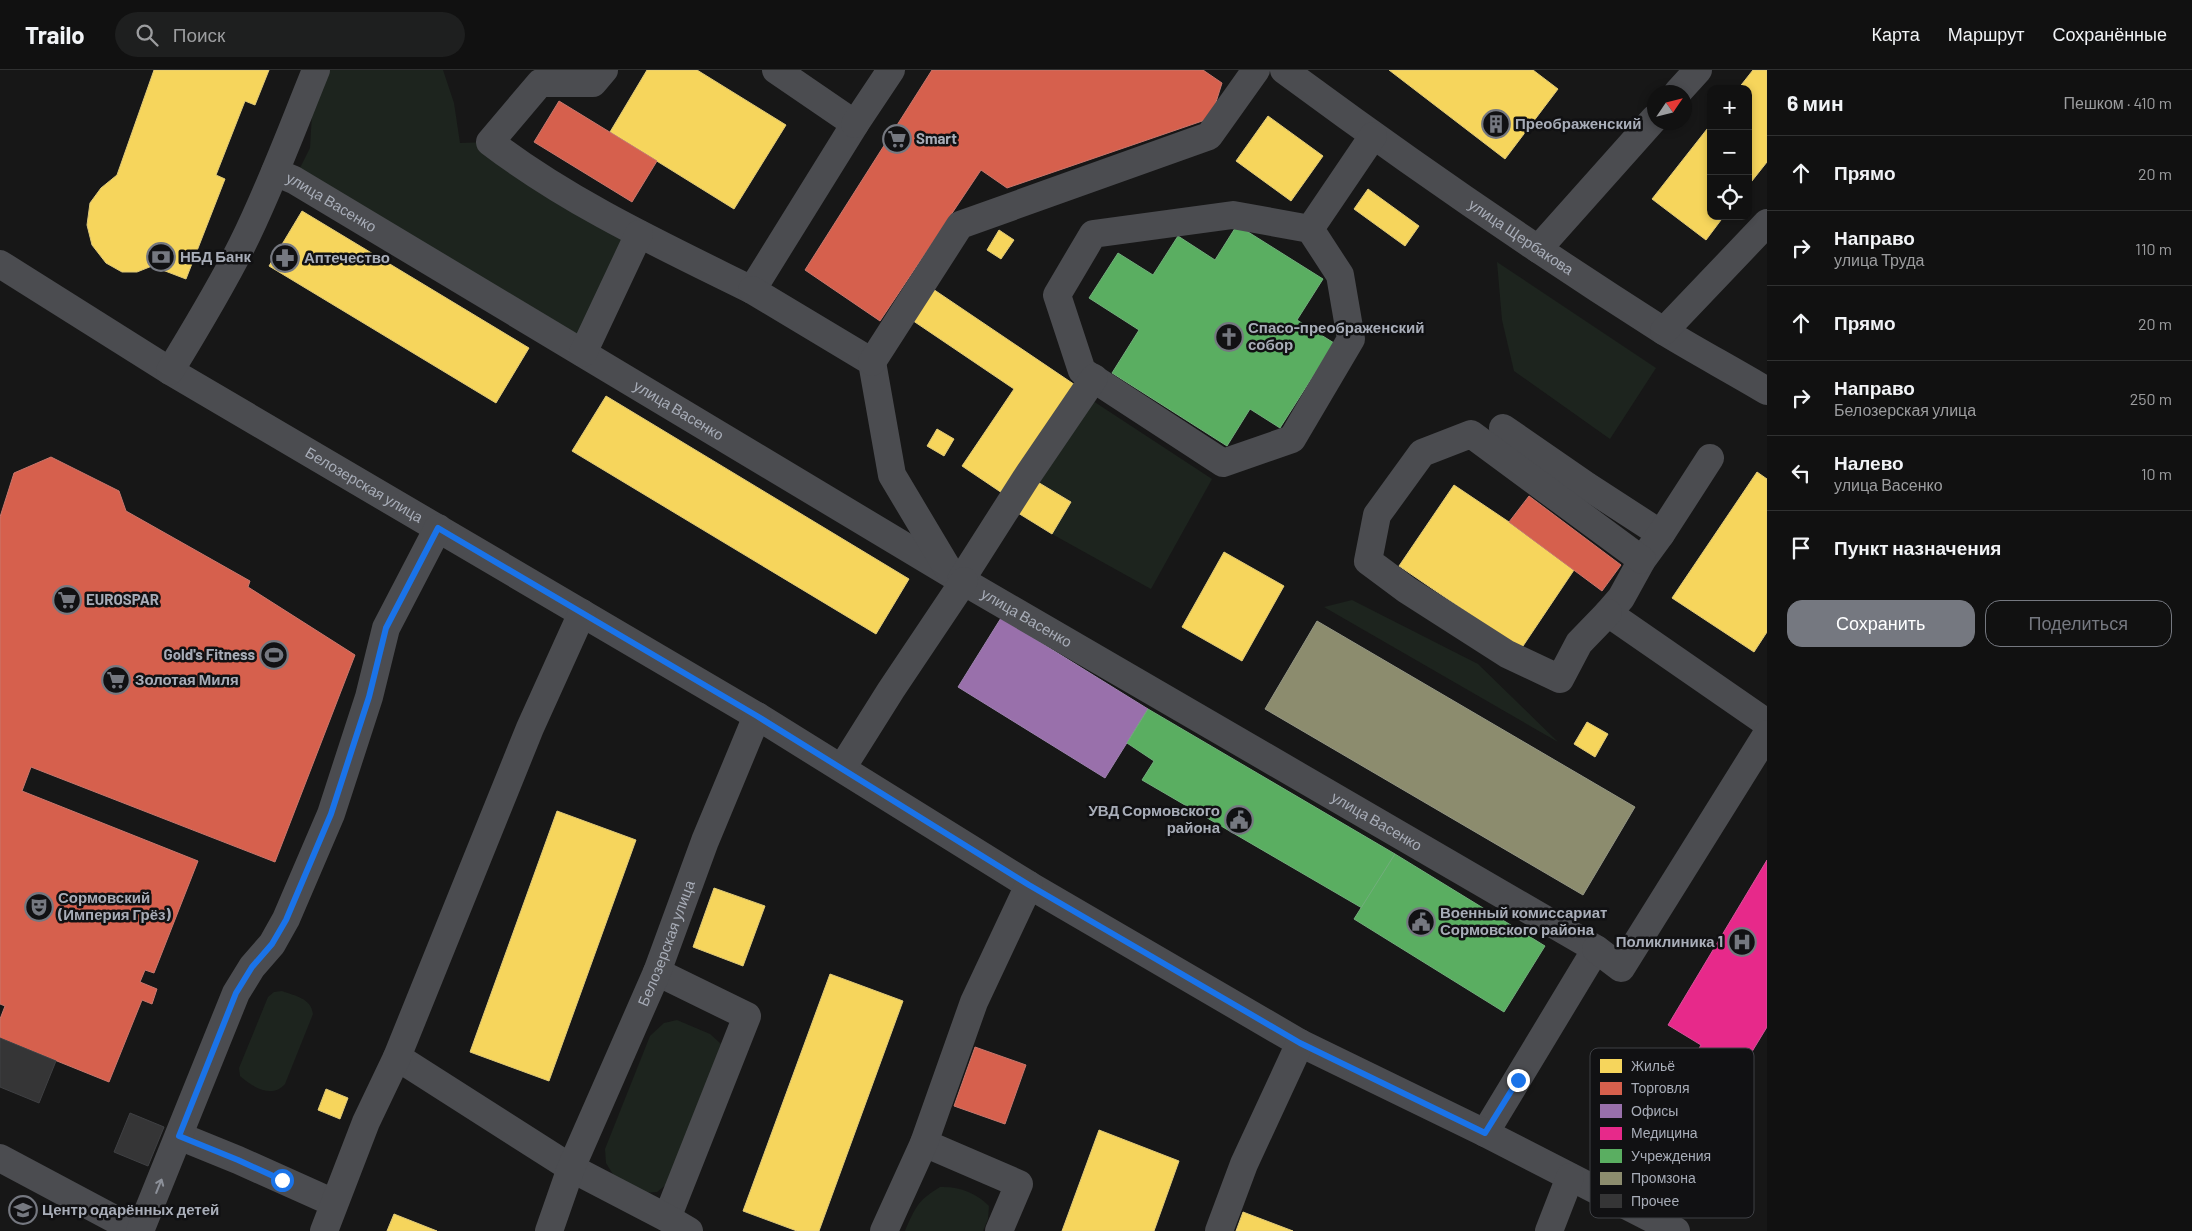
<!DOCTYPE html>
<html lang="ru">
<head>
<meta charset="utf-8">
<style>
  body { margin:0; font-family:Barlow,sans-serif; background:#1e1f1f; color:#f1f3f6 }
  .controls { position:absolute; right:15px; top:15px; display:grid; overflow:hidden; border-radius:10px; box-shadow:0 2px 8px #0003 }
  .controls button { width:45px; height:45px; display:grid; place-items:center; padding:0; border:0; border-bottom:1px solid #303131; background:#111; color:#f1f3f6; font:25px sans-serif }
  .compass { position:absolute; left:1647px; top:15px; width:45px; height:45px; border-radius:50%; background:#111; box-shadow:0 2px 8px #0003; rotate:55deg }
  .stop { position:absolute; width:15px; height:15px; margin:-11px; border:4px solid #1a73e8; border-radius:50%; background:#fff }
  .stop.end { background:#1a73e8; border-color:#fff; box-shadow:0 1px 5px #0008 }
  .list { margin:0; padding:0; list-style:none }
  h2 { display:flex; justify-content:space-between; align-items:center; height:65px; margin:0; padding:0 20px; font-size:21px }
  h2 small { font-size:16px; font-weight:400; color:#9c9d9f }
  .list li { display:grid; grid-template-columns:32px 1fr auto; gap:15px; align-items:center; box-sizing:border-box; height:75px; padding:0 20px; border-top:1px solid #303131 }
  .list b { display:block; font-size:19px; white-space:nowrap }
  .list p { margin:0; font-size:16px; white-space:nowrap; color:#9c9d9f }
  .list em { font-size:16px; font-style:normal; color:#9c9d9f }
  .actions { display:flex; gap:10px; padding:15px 20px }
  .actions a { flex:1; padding:11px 0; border:1px solid #757880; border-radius:15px; text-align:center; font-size:18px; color:#757880 }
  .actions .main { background:#757880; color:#fff }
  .icon { flex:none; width:28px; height:28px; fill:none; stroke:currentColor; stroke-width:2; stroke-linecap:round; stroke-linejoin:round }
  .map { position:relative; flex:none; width:1767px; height:1161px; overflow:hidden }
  header { display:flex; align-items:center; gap:30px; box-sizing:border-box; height:70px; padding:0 25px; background:#111; border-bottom:1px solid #303131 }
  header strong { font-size:24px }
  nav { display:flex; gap:28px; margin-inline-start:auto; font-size:18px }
  .search { width:350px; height:45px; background:#1e1f1f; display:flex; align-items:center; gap:12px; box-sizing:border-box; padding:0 18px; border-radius:28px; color:#9c9d9f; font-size:19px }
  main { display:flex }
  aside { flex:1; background:#111 }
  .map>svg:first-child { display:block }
  .green { fill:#1d241e }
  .homes { fill:#f6d55c; stroke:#dfc978 }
  .shops { fill:#d6604d; stroke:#c8776d }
  .offices { fill:#9970ab; stroke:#9e82af }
  .health { fill:#e7298a; stroke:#d45198 }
  .public { fill:#5aae61; stroke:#71ae7b }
  .industry { fill:#8c8c6e; stroke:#949684 }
  .building { fill:#353536; stroke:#3f4043 }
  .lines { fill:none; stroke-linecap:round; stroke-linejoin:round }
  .minor { stroke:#4b4c50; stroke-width:28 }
  .oneway { stroke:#8c9099 }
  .route { stroke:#1a73e8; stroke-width:6 }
  .labels { text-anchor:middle; stroke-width:5; stroke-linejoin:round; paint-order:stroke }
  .poi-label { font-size:15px; font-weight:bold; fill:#a8adb8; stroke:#111113; text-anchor:start }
  .street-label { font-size:15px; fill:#a8adb8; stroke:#111113 }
  .key { fill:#111113; stroke:#3e4045; stroke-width:1 }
  .key-label { font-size:14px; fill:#a8adb8 }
</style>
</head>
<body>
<header>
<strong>Trailo</strong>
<div class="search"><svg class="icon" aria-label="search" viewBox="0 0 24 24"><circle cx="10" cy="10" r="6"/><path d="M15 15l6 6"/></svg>Поиск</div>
<nav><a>Карта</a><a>Маршрут</a><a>Сохранённые</a></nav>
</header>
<main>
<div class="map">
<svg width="1767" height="1161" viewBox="0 0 1767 1161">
  <rect width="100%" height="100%" fill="#171717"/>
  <g class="green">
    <polygon points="328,0 443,0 454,33 460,73 490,72 639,164 583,283 294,110 310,78 312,43"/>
    <polygon points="1497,192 1656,298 1610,369 1514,301 1502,250"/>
    <polygon points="1090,329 1212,409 1151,519 1052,464 1071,432 1038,412"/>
    <polygon points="1352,530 1478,594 1558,672 1324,537"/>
    <path d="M282,921C295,926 311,928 313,944L285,1014C272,1029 252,1017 240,1006L239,998L268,927L274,922Z"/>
    <polygon points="677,950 710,964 721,974 672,1110 657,1122 642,1123 614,1106 606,1093 605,1079 650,966 664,953"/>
    <path d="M940,1117C958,1116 977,1123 989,1136L988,1149L983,1161H905C915,1138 918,1130 940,1117Z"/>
  </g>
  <g class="homes">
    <polygon points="154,0 269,0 255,35 245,31 216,105 225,109 186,209 152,196 137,202 122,202 106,193 92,175 87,155 90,133 101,118 117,105"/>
    <polygon points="647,0 697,0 786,55 734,139 610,62"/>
    <polygon points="1389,0 1533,0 1558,19 1505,89"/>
    <polygon points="1753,0 1767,0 1767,92 1748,116 1748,19 1738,19"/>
    <polygon points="1268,46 1323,86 1291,131 1236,91"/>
    <polygon points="1711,54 1711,146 1724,146 1706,170 1652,129"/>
    <polygon points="1368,119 1419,156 1405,176 1354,139"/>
    <polygon points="302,141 529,278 496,333 269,196"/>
    <polygon points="999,160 1014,170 1001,189 987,180"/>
    <polygon points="927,215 1081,319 1008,427 962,396 1014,319 906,246"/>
    <polygon points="606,326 909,509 876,564 572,381"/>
    <polygon points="937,359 954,369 944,386 927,376"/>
    <polygon points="1757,402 1767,409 1767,562 1754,582 1672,528"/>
    <polygon points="1036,411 1071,432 1052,464 1018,443"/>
    <polygon points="1454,415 1509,452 1574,500 1521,579 1399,496"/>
    <polygon points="1224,482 1284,516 1242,591 1182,557"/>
    <polygon points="1587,652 1608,664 1595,687 1574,674"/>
    <polygon points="557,741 636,770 549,1011 470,982"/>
    <polygon points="714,818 765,836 743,896 693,877"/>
    <polygon points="830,904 903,931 819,1161 797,1161 743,1141"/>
    <polygon points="326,1019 348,1028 340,1049 318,1040"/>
    <polygon points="1099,1060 1179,1091 1154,1161 1062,1161"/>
    <polygon points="1243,1142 1293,1161 1236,1161"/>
    <polygon points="394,1144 437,1161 387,1161"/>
  </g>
  <g class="shops">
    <polygon points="932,0 1203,0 1222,13 1211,48 1007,118 981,100 880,251 805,200"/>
    <polygon points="559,31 657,91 632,132 534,72"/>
    <polygon points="51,387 119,421 126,441 250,511 248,517 355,585 275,792 31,697 22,721 198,791 154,903 145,900 140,912 157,919 152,934 142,930 109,1012 0,968 0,949 5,936 0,934 0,447 14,403"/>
    <polygon points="1529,426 1621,495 1602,521 1509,452"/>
    <polygon points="975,977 1026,995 1005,1054 954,1036"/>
  </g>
  <polygon class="offices" points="1001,548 1148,639 1105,708 958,617"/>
  <polygon class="health" points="1767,790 1767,957 1725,1026 1685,1002 1701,975 1668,955"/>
  <g class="public">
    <polygon points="1237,155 1323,209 1297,250 1334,273 1280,358 1250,339 1227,376 1112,303 1139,260 1089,228 1118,183 1153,205 1178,166 1215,190"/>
    <polygon points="1148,639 1395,784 1362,838 1142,710 1154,691 1127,673"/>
    <polygon points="1395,784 1545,876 1504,942 1354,849"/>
  </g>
  <polygon class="industry" points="1317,551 1635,737 1583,825 1265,639"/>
  <g class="building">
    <polygon points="0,968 56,991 39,1033 0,1017"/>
    <polygon points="130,1043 164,1057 148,1096 114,1082"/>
  </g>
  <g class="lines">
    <g class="minor">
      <path d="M604,0L593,13H540L490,72C570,133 663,176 752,220L855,54L776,0"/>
      <path id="s1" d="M1284,0C1407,91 1533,178 1662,260C1696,281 1732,300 1767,321"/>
      <polyline points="1678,22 1698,0"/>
      <polyline points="855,54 891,0"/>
      <path id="s2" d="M275,102L294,110L961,510L1596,879L1485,1063"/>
      <polyline points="1310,159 1340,205 1351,269 1292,369 1223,393 1082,301 1057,225 1093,164 1233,145 1310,159 1373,66"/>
      <polyline points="1538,179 1654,49"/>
      <path id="s3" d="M0,194L170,301L757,646L1029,815L1300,973L1485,1063L1676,1161"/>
      <polyline points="752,220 872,292 892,405 948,499"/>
      <polyline points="1664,261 1767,153"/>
      <polyline points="583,283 639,164"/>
      <polyline points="872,292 960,155 1209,66 1256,0"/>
      <path d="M170,301C195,260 220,219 242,175C270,119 292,59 316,0"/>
      <polyline points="1503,358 1587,416 1661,464"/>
      <polyline points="1710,388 1661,464 1642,490 1621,528 1608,543 1767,653"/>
      <polyline points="961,510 1026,408 1094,308"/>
      <polyline points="1608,543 1579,573 1560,609 1507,584 1407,520 1368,491 1377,445 1422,383 1471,364 1642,490"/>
      <polyline points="842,698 891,620 964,511"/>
      <polyline points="1596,879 1621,898 1767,664"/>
      <polyline points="657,902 747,946 667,1148"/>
      <polyline points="397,987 571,1098 667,1148 689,1161"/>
      <polyline points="179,1066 238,1090 334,1133"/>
      <polyline points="924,1073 1019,1114 999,1161"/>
      <polyline points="0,1088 137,1161"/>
      <polyline points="140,1161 236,923 252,897 272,874 286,849 331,744 369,627 386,558 438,458"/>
      <polyline points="324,1161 366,1052 397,987 530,658 582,543"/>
      <path id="s4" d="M549,1161L571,1098L657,902L705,771L757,646"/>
      <polyline points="884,1161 924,1073 974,932 1029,815"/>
      <polyline points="1219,1161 1244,1094 1300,973"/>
      <polyline points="1549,1161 1570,1107"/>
    </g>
  </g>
  <defs><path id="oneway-shaft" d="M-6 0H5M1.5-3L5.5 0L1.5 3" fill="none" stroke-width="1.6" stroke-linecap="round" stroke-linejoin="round" transform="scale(1.25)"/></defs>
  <use class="oneway" href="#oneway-shaft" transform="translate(159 1116) rotate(-68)"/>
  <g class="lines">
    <polyline class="route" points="282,1110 238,1090 179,1066 236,923 252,897 272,874 286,850 331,744 369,627 386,558 438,458 757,646 1029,815 1300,973 1485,1063 1518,1010"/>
  </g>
  <defs>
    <symbol id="building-ring" viewBox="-11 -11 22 22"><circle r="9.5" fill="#111113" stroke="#757880" stroke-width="1.5"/><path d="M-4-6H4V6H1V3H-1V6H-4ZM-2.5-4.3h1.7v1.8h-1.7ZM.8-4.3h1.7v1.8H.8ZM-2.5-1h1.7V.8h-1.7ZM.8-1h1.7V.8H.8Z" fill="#757880"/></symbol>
    <symbol id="supermarket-ring" viewBox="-11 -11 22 22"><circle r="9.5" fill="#111113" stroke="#757880" stroke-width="1.5"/><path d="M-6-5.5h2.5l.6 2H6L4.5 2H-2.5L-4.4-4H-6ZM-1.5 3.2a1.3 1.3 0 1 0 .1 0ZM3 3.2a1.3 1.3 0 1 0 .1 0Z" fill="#757880"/></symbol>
    <symbol id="bank-ring" viewBox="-11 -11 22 22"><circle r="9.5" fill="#111113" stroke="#757880" stroke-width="1.5"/><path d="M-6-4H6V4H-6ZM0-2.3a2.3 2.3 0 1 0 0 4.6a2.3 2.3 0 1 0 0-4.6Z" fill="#757880"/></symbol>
    <symbol id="pharmacy-ring" viewBox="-11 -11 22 22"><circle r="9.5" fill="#111113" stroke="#757880" stroke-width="1.5"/><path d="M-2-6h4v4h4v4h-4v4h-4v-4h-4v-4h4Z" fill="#757880"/></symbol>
    <symbol id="church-ring" viewBox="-11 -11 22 22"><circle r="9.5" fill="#111113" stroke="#757880" stroke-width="1.5"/><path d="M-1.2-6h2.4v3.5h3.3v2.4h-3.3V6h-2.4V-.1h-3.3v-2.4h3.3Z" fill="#757880"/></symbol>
    <symbol id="stadium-ring" viewBox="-11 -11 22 22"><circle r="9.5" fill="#111113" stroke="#757880" stroke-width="1.5"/><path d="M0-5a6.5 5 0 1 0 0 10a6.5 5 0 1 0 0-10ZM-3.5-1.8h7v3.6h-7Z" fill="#757880"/></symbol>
    <symbol id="civic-ring" viewBox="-11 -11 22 22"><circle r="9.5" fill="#111113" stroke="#757880" stroke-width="1.5"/><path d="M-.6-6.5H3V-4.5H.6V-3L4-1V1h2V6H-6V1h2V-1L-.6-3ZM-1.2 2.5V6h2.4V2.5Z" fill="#757880"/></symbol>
    <symbol id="theatre-ring" viewBox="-11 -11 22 22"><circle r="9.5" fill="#111113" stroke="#757880" stroke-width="1.5"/><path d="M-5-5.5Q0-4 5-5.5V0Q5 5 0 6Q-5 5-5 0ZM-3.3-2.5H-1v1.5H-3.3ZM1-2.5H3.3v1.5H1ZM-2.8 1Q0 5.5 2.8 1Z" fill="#757880"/></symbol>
    <symbol id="hospital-ring" viewBox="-11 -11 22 22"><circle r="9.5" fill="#111113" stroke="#757880" stroke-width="1.5"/><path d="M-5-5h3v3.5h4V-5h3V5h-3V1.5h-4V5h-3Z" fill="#757880"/></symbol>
    <symbol id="school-ring" viewBox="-11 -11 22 22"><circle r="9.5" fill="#111113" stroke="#757880" stroke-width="1.5"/><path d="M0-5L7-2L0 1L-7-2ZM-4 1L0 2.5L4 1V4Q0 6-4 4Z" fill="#757880"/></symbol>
  </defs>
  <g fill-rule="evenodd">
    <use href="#building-ring" x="1480" y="38" width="32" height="32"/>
    <use href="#supermarket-ring" x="881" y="53" width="32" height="32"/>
    <use href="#bank-ring" x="145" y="171" width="32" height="32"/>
    <use href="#pharmacy-ring" x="269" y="172" width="32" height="32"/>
    <use href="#church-ring" x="1213" y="251" width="32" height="32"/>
    <use href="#supermarket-ring" x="51" y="514" width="32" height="32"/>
    <use href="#stadium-ring" x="258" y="569" width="32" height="32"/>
    <use href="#supermarket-ring" x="100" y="594" width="32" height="32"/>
    <use href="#civic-ring" x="1223" y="734" width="32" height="32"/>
    <use href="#theatre-ring" x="23" y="821" width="32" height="32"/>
    <use href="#civic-ring" x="1405" y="836" width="32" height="32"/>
    <use href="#hospital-ring" x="1726" y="856" width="32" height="32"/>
    <use href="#school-ring" x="7" y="1124" width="32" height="32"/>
  </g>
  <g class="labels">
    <g class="poi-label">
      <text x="1515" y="59">Преображенский</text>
      <text x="916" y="74">Smart</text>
      <text x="180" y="192">НБД Банк</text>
      <text x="304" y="193">Аптечество</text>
      <text x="1248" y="263">Спасо-преображенский<tspan x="1248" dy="17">собор</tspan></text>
      <text x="86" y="535">EUROSPAR</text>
      <text x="255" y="590" text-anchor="end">Gold's Fitness</text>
      <text x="135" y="615">Золотая Миля</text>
      <text x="1220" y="746" text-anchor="end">УВД Сормовского<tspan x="1220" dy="17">района</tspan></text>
      <text x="58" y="833">Сормовский<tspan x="58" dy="17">(Империя Грёз)</tspan></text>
      <text x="1440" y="848">Военный комиссариат<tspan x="1440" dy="17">Сормовского района</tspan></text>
      <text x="1723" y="877" text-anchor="end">Поликлиника 1</text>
      <text x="42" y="1145">Центр одарённых детей</text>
    </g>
    <g class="street-label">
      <text dy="5" stroke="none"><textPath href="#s2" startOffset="64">улица Васенко</textPath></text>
      <text dy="5" stroke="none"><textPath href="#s1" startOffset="290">улица Щербакова</textPath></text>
      <text dy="5" stroke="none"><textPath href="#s2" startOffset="469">улица Васенко</textPath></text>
      <text dy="5" stroke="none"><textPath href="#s3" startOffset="426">Белозерская улица</textPath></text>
      <text dy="5" stroke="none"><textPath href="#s2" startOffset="874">улица Васенко</textPath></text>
      <text dy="5" stroke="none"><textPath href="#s2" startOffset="1279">улица Васенко</textPath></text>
      <text dy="5" stroke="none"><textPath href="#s4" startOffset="311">Белозерская улица</textPath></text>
    </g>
  </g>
  <rect x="1590" y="978" width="164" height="170" rx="8" class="key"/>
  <rect x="1600" y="989" width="22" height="14" fill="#f6d55c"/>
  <rect x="1600" y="1012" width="22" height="13" fill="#d6604d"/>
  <rect x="1600" y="1034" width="22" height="14" fill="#9970ab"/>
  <rect x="1600" y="1057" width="22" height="13" fill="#e7298a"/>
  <rect x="1600" y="1079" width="22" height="14" fill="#5aae61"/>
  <rect x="1600" y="1102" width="22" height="13" fill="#8c8c6e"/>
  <rect x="1600" y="1124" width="22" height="14" fill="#353536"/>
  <g class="key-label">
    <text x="1631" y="1001">Жильё</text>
    <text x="1631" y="1023">Торговля</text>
    <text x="1631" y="1046">Офисы</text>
    <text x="1631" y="1068">Медицина</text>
    <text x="1631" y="1091">Учреждения</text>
    <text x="1631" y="1113">Промзона</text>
    <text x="1631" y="1136">Прочее</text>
  </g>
</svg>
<div class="controls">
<button>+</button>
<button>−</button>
<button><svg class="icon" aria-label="locate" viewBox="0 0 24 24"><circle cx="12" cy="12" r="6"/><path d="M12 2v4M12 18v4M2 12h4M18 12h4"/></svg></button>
</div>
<svg class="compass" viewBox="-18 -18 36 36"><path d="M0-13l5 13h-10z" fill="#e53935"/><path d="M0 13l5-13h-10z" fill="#9c9d9f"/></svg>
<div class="stop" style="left:282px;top:1110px"></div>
<div class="stop end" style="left:1518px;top:1010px"></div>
</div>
<aside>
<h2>6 мин<small>Пешком · 410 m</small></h2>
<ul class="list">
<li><svg class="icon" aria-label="ahead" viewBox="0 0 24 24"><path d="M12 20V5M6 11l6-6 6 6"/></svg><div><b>Прямо</b></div><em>20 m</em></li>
<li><svg class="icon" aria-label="right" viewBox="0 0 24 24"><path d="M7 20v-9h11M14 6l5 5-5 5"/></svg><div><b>Направо</b><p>улица Труда</p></div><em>110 m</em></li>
<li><svg class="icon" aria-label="ahead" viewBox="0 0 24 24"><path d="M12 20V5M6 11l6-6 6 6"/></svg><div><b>Прямо</b></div><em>20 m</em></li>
<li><svg class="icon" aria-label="right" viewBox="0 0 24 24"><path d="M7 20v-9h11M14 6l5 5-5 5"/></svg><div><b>Направо</b><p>Белозерская улица</p></div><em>250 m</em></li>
<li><svg class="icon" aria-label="left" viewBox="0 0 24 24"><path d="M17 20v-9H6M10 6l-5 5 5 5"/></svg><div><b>Налево</b><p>улица Васенко</p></div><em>10 m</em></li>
<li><svg class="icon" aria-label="arrive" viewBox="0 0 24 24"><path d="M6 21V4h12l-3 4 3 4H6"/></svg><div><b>Пункт назначения</b></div></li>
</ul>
<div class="actions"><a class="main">Сохранить</a><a>Поделиться</a></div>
</aside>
</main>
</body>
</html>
